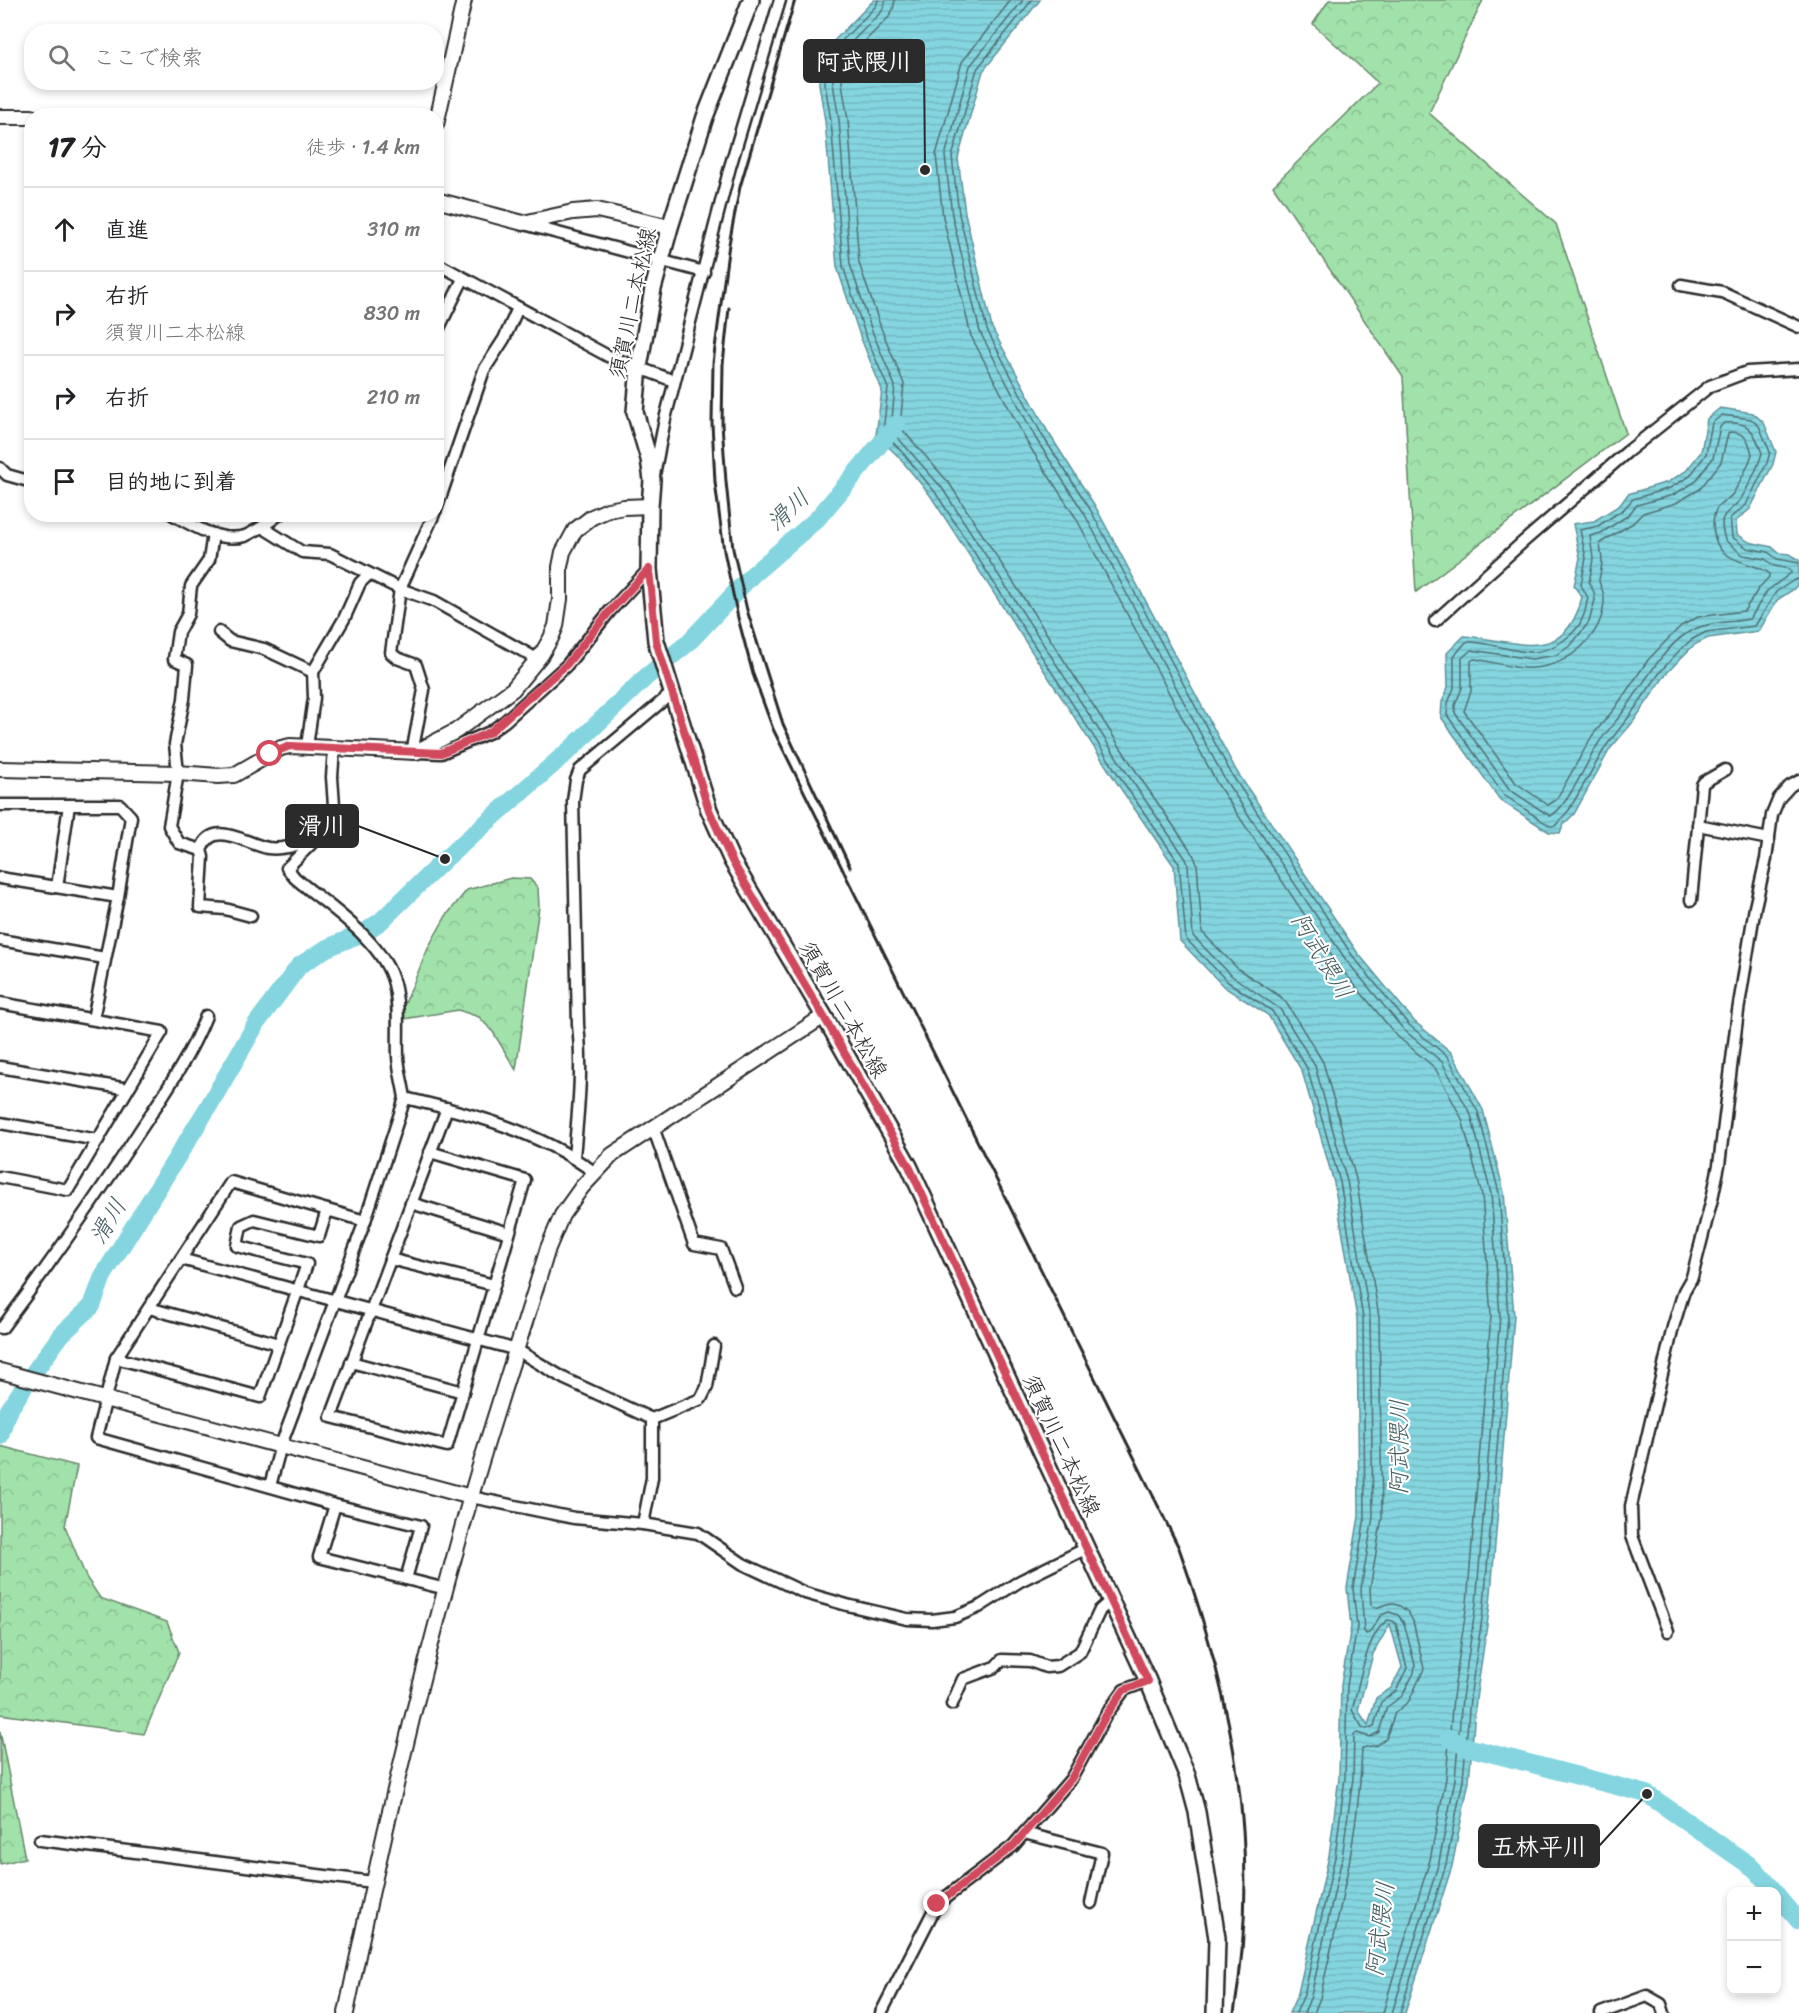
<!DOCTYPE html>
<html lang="ja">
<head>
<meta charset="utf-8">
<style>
  body { margin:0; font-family:Sriracha,"Klee One",sans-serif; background:#f2f2f2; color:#202124 }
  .controls { position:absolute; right:18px; bottom:18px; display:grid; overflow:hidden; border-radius:12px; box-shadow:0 3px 9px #0003 }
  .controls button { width:54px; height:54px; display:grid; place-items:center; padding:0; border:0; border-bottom:2px solid #e0e0e0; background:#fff; color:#202124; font:30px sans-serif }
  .stop { position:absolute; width:18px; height:18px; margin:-14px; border:4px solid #d1495b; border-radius:50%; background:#fff }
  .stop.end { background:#d1495b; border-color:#fff; box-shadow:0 2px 6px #0008 }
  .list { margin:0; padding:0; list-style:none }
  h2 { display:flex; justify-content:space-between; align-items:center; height:78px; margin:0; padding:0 24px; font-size:26px }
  h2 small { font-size:20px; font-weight:400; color:#757577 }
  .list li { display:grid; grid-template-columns:39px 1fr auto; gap:18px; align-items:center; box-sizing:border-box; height:84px; padding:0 24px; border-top:2px solid #e0e0e0 }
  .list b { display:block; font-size:22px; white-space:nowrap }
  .list p { margin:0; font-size:20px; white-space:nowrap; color:#757577 }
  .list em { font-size:20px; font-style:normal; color:#757577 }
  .icon { flex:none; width:33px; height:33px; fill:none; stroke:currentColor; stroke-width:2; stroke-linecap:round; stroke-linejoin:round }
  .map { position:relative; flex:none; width:1799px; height:2013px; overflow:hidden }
  .search { position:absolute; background:#fff; box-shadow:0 3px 9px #0003; left:24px; top:24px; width:420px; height:66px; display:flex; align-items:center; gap:15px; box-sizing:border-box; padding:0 21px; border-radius:24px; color:#757577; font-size:22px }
  .panel { position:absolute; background:#fff; box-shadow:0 3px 9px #0003; left:24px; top:108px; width:420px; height:414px; border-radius:24px }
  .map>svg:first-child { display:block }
  .forest { fill:url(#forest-crowns); stroke:#66866a; stroke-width:1.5 }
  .water { fill:url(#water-rules); stroke:#609197; stroke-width:1.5; fill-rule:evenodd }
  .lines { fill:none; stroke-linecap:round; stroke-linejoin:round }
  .shore { stroke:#4f6f73; stroke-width:1.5 }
  .river { stroke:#84d5df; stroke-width:18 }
  .minor-casing { stroke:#2b2b2b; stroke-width:15 }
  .tertiary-casing { stroke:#2b2b2b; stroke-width:18 }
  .secondary-casing { stroke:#2b2b2b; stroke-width:20 }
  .minor { stroke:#fff; stroke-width:10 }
  .tertiary { stroke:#fff; stroke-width:14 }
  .secondary { stroke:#fff; stroke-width:15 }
  .rail { stroke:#2b2b2b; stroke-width:3 }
  .route { stroke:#d1495b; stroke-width:8 }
  .labels { text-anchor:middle; stroke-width:4.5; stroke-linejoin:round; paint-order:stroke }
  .street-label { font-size:22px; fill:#2b2b2b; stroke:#fff }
  .water-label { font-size:24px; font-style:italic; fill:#465e61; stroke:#fff }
  .leader { fill:none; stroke:#2b2b2b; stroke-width:2 }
  .callout-dot { fill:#2b2b2b; stroke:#fff; stroke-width:2 }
  .callout { fill:#2b2b2b; stroke:#2b2b2b; stroke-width:2 }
  .callout-label { font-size:24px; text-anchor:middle; font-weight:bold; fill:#fff }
</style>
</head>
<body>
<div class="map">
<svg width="1799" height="2013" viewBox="0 0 1799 2013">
  <defs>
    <pattern id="forest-crowns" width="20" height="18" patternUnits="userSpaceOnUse" patternTransform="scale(1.5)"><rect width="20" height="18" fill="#a1e1aa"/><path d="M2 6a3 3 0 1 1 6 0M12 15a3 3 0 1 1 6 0" fill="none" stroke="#8bc192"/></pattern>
    <pattern id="water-rules" width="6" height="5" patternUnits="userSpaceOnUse" patternTransform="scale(1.5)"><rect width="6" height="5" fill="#84d5df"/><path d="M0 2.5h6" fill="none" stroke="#72b7c0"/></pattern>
  </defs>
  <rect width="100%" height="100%" fill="#fff"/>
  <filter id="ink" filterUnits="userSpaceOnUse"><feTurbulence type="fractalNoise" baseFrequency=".0167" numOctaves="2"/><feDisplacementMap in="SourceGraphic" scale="12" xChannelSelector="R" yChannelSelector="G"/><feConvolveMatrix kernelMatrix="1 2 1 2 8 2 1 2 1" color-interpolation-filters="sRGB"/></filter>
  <g filter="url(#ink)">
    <g class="forest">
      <polygon points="1329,0 1483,0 1429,113 1556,224 1626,433 1416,592 1403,377 1273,186 1378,83 1313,24"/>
      <polygon points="511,878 530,879 538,888 539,907 516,1070 493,1032 479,1017 458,1010 398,1020 429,946 446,916 467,890"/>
      <polygon points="0,1446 77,1466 65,1526 86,1577 100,1598 167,1622 179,1652 144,1734 0,1714"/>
      <polygon points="0,1731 25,1858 0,1864"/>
    </g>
    <g class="water">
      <path d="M874,0H1040L983,71L958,158L965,213L992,328L1048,432L1095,506L1237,772L1357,952L1414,1021L1452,1053L1483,1110L1504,1192L1514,1316L1490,1605L1476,1699L1469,1781L1452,1866L1405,2013H1289L1298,1993L1329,1856L1339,1777L1341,1685L1351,1627L1347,1588L1359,1516L1357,1318L1334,1183L1302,1071L1268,1015L1224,987L1180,941L1174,866L1123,792L930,495L898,456L876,435L882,390L860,336L837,267L825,121L819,84L820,55ZM1390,1624L1402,1667L1391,1688L1376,1698L1368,1725L1358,1710L1373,1654Z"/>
      <path d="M1720,408L1753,413L1764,423L1776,452L1773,464L1750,509L1736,521L1737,534L1749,542L1772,547L1779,553L1789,554L1799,560V582L1794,589L1777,600L1759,631L1708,638L1694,645L1681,658L1666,674L1633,722L1610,749L1574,814L1563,825L1560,833L1549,832L1500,800L1441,717L1442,702L1448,687L1447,653L1464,636C1516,640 1565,667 1582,597L1574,586L1580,558L1573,524L1594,521L1620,505L1628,494L1668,482L1686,471L1701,452L1707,419Z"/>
    </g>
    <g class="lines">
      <g class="shore">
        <polyline points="878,0 876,6 826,57 825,84 831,121 843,266 865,334 888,388 883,432 902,452 935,492 1127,788 1179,863 1186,939 1228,982 1272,1011 1307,1068 1340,1182 1363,1318 1365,1517 1353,1588 1357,1627 1347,1686 1345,1778 1335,1857 1304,1995 1296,2013"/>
        <polyline points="886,0 882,11 834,60 833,83 839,120 850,264 872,331 895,386 891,430 942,488 1134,784 1186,859 1188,865 1193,936 1232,976 1280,1009 1315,1066 1347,1181 1370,1318 1373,1517 1361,1589 1364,1631 1366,1634 1369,1633 1381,1615 1389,1612 1398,1615 1404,1623 1415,1665 1414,1673 1402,1696 1387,1707 1379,1732 1370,1737 1357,1733 1354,1735 1353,1778 1342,1858 1311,1996 1304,2013"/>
        <path d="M895,0L893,9L889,17L842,64V83L848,120L859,263L881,328L904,384L900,427L949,483L1141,779L1193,854L1197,864L1202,932L1238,969L1281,997L1287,1004L1323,1062L1356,1179L1379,1317L1382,1517L1370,1589L1371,1605L1375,1608L1391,1603L1400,1606L1408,1612L1413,1621L1424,1669L1409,1701L1395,1713L1386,1738L1377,1745L1362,1748C1359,1835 1339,1914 1320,1998L1314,2013"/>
        <polyline points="1011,0 962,62 936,155 943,217 971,336 1028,444 1076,518 1218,785 1338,965 1397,1036 1435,1068 1462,1119 1482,1195 1491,1316 1467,1603 1453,1697 1446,1778 1430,1860 1392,1981 1383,2013"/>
        <polyline points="1023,0 970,66 945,156 952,215 980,332 1036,439 1084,513 1225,780 1346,960 1404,1030 1442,1062 1471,1115 1491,1194 1500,1316 1476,1604 1462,1698 1455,1779 1439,1862 1392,2013"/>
        <polyline points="1032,0 977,69 952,157 959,214 987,330 1042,435 1090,509 1232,775 1352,955 1409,1025 1448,1057 1478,1112 1499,1193 1508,1316 1484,1605 1470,1698 1463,1780 1446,1864 1400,2013"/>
        <path d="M1724,423C1750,421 1753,430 1762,453C1759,465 1747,490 1740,500C1726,517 1717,511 1725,540L1743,555L1765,559L1774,566L1790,569L1791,573L1767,591L1750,619C1729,623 1706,621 1687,633C1661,650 1642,687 1623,712C1615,723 1605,733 1598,744C1588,760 1565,811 1550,816L1510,790L1455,713V705L1462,688V658L1471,650L1532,659L1557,655L1571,645L1589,622L1595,600L1594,592L1589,583L1593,559L1590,536L1601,533L1627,516L1637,505L1673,495L1695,482L1713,458L1720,427Z"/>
        <path d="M1730,432C1747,433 1748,439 1752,454C1748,467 1741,480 1734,492C1730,499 1722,502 1717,508C1710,520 1713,543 1723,552C1737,564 1754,563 1769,573V577L1759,588L1744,611L1698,617L1681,626L1665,642L1648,660L1615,708L1592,736L1556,800L1548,805L1516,783L1464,711L1471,691V661L1474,659C1493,661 1514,670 1533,668C1569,666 1605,635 1604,597C1604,591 1599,585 1599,580C1600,574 1602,567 1602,561C1602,555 1600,549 1600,543L1633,523L1643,513L1676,503L1700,489L1721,462L1728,434Z"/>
        <path d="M1799,563L1777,559L1768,552L1747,548L1732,537L1730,518L1746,505L1767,463L1770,452L1759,426L1751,419L1722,415L1712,423L1706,454L1690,476L1670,488L1633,499L1624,509L1598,526L1580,530L1586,558L1581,585L1588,598C1586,604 1586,611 1583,617C1577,635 1551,652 1531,652C1510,652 1488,641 1466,642L1454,656V688L1448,703L1447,715L1504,795L1550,826H1555L1569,810L1606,746L1628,718L1661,671L1677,653L1691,640L1706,632L1755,626L1776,592L1794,580L1799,579"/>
        <path d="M1388,1620L1393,1621L1396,1624L1407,1668L1396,1691L1381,1702L1374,1726L1366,1729L1362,1727L1352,1710C1359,1687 1366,1633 1388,1620Z"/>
      </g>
      <g class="river">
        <polyline points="0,1436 7,1413 29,1379 61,1335 92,1306 103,1276 207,1109 256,1024 299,966 327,948 365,932 381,921 445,859 573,747 646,677 688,643 751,576 817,519 897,424"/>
        <polyline points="1449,1738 1467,1747 1647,1794 1755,1869 1775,1892"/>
        <polyline points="1776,1894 1799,1921"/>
      </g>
      <defs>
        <g id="minor">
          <polyline points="524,224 704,272"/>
          <polyline points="436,263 608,356 674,381"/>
          <polyline points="1681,285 1722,292 1799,327"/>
          <polyline points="436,334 463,279"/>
          <polyline points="0,468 7,475 32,482"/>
          <polyline points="654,475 665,419 730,167 780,0"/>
          <polyline points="436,510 484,370 504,339 518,308"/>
          <path d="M172,514C193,526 220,543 245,536C250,534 256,530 262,527L302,552L330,554L400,589L434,601L537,659"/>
          <polyline points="262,527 280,514"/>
          <polyline points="213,534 209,560 191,586 188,614 178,632 174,659 187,665 184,699 175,744 178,773 169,826 179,843 201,850 203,857 200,907 225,909 251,916"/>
          <polyline points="1435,621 1523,542 1627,452 1710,386 1747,372 1799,369"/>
          <polyline points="219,632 230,641 264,649 313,672"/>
          <polyline points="307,746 314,698 313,672 344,619 360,583 369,574"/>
          <path d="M334,748L332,777L335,820L287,868L295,878C328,906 384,941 394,984C400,1008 397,1033 398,1057C399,1071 403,1085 405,1098"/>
          <polyline points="417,752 441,753 490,732 505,721 567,665 610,611 649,569"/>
          <polyline points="412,753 424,690 416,665 397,658 391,653 400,589 434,514"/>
          <polyline points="0,805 120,805 131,817 118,897 93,1019"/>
          <polyline points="1698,825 1769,839"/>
          <path d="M201,850C212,818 246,844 268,848C284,850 300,844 315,840"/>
          <polyline points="0,878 118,897"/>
          <polyline points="57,887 69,805"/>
          <polyline points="1691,900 1702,785 1704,782 1725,770"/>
          <polyline points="0,940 105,958"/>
          <polyline points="0,1003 162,1032 68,1190 0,1177"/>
          <polyline points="0,1067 128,1089"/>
          <polyline points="0,1123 98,1140"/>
          <polyline points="653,1127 694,1244 721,1249 735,1287"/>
          <polyline points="430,1152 525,1180 447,1446 331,1417 447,1108"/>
          <path d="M574,1157C578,1113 583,1069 578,1025L573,801L576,780L580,770L672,693"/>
          <polyline points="411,1203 509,1233"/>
          <polyline points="181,1259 517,1350 565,1379 652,1419"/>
          <polyline points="390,1259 494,1285"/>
          <polyline points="149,1308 279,1344"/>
          <path d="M0,1328H2C49,1265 94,1201 137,1135C162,1097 189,1059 206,1016"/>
          <polyline points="116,1358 260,1397 307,1264 237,1246 241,1226 254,1220 319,1236 327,1210"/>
          <polyline points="351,1362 463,1392"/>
          <path d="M270,1486L281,1445L365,1221L405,1098C473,1114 538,1131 594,1172"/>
          <polyline points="471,1497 574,1518 643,1524 698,1533 743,1564 805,1593 847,1605 907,1619 932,1620 955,1617 979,1607 1020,1581 1085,1549"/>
          <polyline points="335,1505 319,1557 406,1579 421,1526 335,1505 96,1438 116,1358 231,1182 365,1221"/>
          <polyline points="643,1524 652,1478 652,1419 701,1399 707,1387 714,1346"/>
          <polyline points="406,1579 446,1589"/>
          <polyline points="1668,1631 1632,1536 1631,1506 1673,1327 1684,1291 1692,1277 1712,1199 1719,1165 1738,1011 1755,907 1766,859 1772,815 1779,798 1790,786 1799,781"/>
          <polyline points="952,1704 963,1679 995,1667 1002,1660 1030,1661 1046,1667 1058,1666 1080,1652 1100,1610 1110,1601"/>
          <polyline points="1024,1833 1102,1853 1091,1903"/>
          <polyline points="40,1840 373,1882"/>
          <polyline points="881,2013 937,1904 1013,1846 1071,1779 1106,1715 1124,1690 1148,1681"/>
          <polyline points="1601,2013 1647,1996 1661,2004 1664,2013"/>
        </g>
        <g id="tertiary">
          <polyline points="0,117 32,117"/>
          <polyline points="436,125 464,0"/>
          <polyline points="436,200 523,223 573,212 597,210 670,227"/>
          <polyline points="0,769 178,773 218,776 234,775 281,748 290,746 416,752 456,731 513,689 541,655 551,638 556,626 560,599 560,567 563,552 575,530 592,517 608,510 624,507 650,506"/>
          <polyline points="0,1371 471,1497"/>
          <path d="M346,2013C381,1841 422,1669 470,1500C494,1415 523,1332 548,1248L562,1215L582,1187L612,1155L824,1016"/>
        </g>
        <polyline id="secondary" points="751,0 705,117 670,227 653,289 639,367 635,412 649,459 652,480 650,506 649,569 656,641 709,810 732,861 824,1016 909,1166 1148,1681 1187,1775 1197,1812 1217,1938 1215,2013"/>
      </defs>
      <use href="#minor" class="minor-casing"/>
      <use href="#tertiary" class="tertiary-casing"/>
      <use href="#secondary" class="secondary-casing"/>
      <use href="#minor" class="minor"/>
      <use href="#tertiary" class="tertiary"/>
      <use href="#secondary" class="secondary"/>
      <g class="rail">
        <path d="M795,0L740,187L729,244L713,363L712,423L715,482L724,551L738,618L753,674L773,729L1179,1548C1234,1703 1262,1849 1234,2013"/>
        <polyline points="729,308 723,364 722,424 726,482 733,549 747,610 783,724 850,867"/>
      </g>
    </g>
  </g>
  <g class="lines" filter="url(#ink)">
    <polyline class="route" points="270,754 290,746 441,753 490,732 567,664 610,611 649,569 656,641 709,810 732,861 824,1017 909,1166 1148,1681 1124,1690 1106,1715 1071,1779 1013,1846 937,1904"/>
  </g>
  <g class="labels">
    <g class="street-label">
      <text transform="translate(632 303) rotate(-78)" y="8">須賀川二本松線</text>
      <text transform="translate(844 1009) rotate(60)" y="8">須賀川二本松線</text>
      <text transform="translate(1062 1445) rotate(65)" y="8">須賀川二本松線</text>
    </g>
    <g class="water-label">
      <text transform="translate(788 510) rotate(-43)" y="8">滑川</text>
      <text transform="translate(1322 956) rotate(59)" y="8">阿武隈川</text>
      <text transform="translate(108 1221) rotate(-59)" y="8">滑川</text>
      <text transform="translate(1399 1447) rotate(-90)" y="8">阿武隈川</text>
      <text transform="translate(1380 1929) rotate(-83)" y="8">阿武隈川</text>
    </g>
  </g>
  <path class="leader" d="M925 170L924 61M445 859L358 826M1647 1794L1599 1846"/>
  <g class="callout-dot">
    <circle cx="925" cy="170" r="6"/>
    <circle cx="445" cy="859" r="6"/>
    <circle cx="1647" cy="1794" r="6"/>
  </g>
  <g class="callout">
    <rect x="804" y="40" width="120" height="42" rx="6"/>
    <rect x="286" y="805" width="72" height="42" rx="6"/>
    <rect x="1479" y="1825" width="120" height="42" rx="6"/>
  </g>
  <g class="callout-label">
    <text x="864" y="70">阿武隈川</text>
    <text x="322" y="834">滑川</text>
    <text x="1539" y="1855">五林平川</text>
  </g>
</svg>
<div class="controls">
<button>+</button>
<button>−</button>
</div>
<div class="stop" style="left:270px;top:754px"></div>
<div class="stop end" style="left:937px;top:1904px"></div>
<div class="search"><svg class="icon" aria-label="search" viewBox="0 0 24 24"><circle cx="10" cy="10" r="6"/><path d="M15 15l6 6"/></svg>ここで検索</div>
<section class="panel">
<h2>17 分<small>徒歩 · 1.4 km</small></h2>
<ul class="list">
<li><svg class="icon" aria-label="ahead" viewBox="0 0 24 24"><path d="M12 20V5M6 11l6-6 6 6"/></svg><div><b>直進</b></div><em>310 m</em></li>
<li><svg class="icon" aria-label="right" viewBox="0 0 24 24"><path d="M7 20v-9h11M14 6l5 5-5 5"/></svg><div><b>右折</b><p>須賀川二本松線</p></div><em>830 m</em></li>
<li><svg class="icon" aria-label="right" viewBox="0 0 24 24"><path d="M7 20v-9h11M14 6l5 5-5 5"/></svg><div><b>右折</b></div><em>210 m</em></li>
<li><svg class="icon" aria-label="arrive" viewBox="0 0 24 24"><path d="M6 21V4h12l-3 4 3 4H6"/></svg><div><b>目的地に到着</b></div></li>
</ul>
</section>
</div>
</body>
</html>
